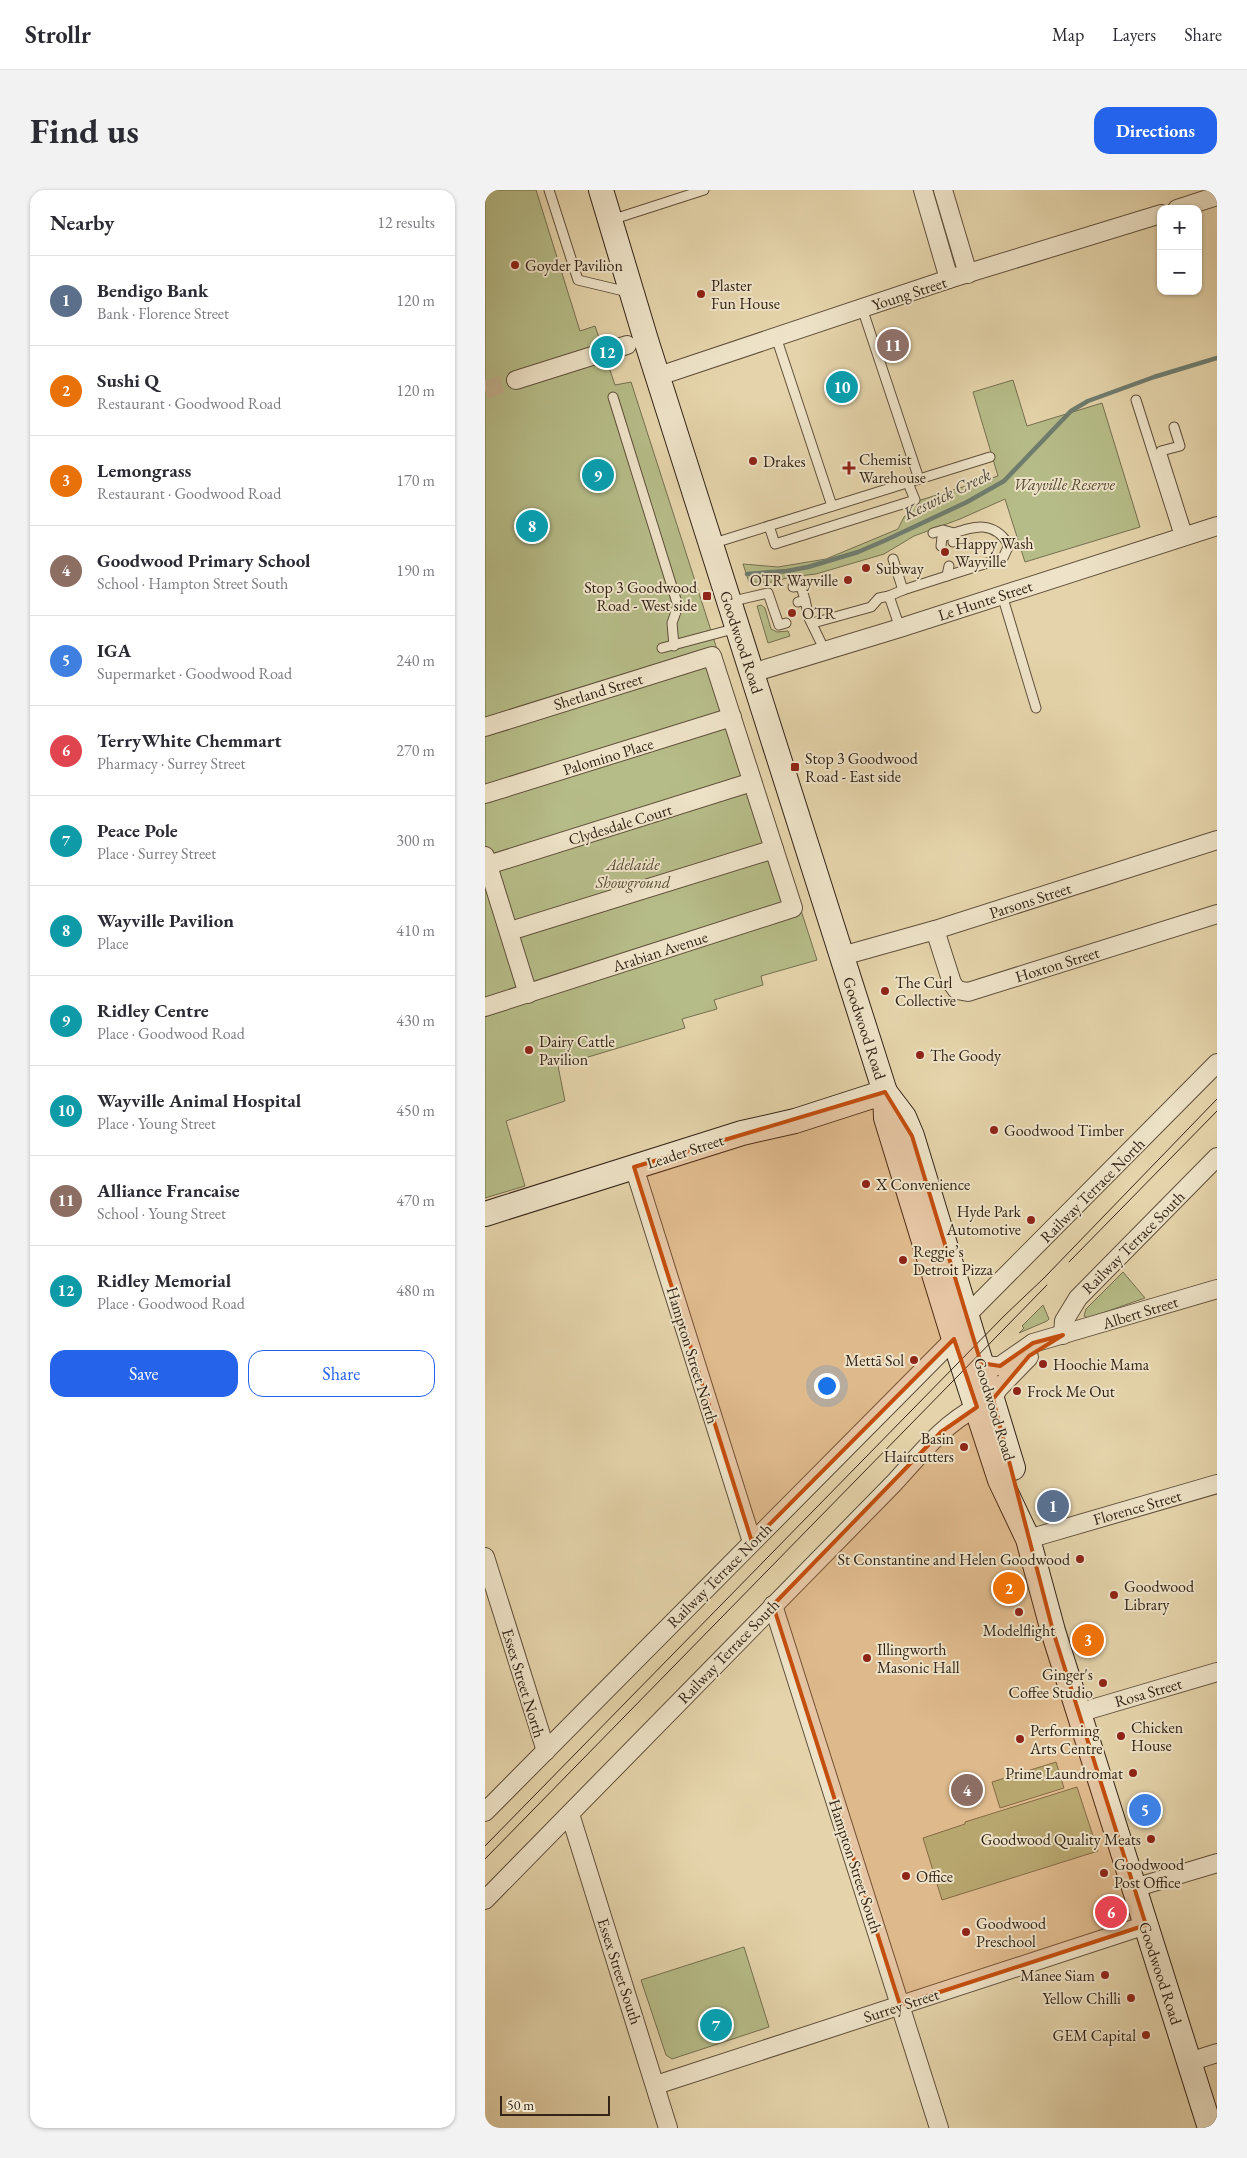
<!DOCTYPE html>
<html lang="en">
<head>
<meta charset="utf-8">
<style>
  body { margin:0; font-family:"EB Garamond",serif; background:#f2f2f3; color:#2b2b33 }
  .controls { position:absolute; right:15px; top:15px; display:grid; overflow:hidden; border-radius:10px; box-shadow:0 1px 4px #0004 }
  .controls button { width:45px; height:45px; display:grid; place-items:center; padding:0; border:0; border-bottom:1px solid #e1e1e2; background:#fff; color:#2b2b33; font:25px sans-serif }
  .scale { position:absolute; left:15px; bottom:12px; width:110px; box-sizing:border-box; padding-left:5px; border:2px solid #342417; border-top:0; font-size:14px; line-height:18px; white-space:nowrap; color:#342417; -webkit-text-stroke:4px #eee3c8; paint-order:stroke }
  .you { position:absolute; left:341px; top:1195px; width:18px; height:18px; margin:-12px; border:4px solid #fff; border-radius:50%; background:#1a73e8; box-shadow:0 0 0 8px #1a73e833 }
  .badge { display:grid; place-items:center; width:32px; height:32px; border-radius:50%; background:#2563eb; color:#fff; font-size:16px; font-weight:700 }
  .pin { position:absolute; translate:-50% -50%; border:2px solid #fff; box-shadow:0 1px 5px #0006 }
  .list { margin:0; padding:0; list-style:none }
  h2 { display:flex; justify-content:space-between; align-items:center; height:65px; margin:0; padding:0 20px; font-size:21px }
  h2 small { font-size:16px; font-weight:400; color:#7c7c81 }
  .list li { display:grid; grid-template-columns:32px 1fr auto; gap:15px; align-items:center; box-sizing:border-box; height:90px; padding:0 20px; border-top:1px solid #e1e1e2 }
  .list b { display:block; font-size:19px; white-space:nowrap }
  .list p { margin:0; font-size:16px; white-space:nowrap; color:#7c7c81 }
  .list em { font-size:16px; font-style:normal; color:#7c7c81 }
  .actions { display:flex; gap:10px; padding:15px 20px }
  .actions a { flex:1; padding:11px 0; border:1px solid #2563eb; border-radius:15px; text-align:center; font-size:18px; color:#2563eb }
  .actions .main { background:#2563eb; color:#fff }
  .map { position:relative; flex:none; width:732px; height:1938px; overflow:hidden; border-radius:15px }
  header { display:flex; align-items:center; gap:30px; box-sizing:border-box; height:70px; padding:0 25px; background:#fff; border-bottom:1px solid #e1e1e2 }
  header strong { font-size:24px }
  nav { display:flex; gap:28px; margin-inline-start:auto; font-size:18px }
  .intro { display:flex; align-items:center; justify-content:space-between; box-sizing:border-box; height:120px; padding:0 30px }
  h1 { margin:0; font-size:35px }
  .button { padding:12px 22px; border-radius:15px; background:#2563eb; color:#fff; font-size:18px; font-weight:700 }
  main { display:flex; gap:30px; padding:0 30px }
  aside { flex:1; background:#fff; border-radius:15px; box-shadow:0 1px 4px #0004 }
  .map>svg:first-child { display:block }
  .green { fill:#b6bc88; stroke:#757050 }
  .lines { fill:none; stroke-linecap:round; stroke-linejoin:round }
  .stream { stroke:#6f7d6f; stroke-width:4.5 }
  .street-tunnel { stroke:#c2b18d; stroke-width:18; stroke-dasharray:18 9; stroke-linecap:butt }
  .lane-casing { stroke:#60503c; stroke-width:11 }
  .street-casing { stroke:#60503c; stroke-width:20 }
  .secondary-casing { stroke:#342417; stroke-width:26 }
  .lane { stroke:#eee3c8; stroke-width:9 }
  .street { stroke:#eee3c8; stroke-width:18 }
  .secondary { stroke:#eee3c8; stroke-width:24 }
  .tram { stroke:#342417; stroke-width:1 }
  .marked { fill:#c44e0e; fill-opacity:0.2; stroke:#c44e0e; stroke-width:4; stroke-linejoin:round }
  .poi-dot { fill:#8f2418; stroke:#eee3c8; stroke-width:2 }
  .labels { text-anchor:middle; stroke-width:4; stroke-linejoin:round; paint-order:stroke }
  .poi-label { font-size:16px; fill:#342417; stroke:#eee3c8; text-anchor:start }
  .street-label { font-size:16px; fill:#342417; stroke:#eee3c8 }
  .park-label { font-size:16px; font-style:italic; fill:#544a33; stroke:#eee3c8 }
  .water-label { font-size:18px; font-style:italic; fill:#4c493c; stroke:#eee3c8 }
</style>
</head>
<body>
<header>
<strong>Strollr</strong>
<nav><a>Map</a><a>Layers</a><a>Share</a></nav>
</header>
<div class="intro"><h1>Find us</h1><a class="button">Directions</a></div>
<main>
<aside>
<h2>Nearby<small>12 results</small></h2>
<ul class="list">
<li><span class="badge" style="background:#5c6f8a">1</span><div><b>Bendigo Bank</b><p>Bank · Florence Street</p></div><em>120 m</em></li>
<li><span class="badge" style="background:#e8710a">2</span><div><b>Sushi Q</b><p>Restaurant · Goodwood Road</p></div><em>120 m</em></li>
<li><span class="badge" style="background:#e8710a">3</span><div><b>Lemongrass</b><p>Restaurant · Goodwood Road</p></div><em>170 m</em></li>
<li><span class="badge" style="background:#8d6e63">4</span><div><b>Goodwood Primary School</b><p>School · Hampton Street South</p></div><em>190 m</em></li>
<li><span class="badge" style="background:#3f7fe0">5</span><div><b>IGA</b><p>Supermarket · Goodwood Road</p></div><em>240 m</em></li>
<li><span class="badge" style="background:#e0444e">6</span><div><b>TerryWhite Chemmart</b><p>Pharmacy · Surrey Street</p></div><em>270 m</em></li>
<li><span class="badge" style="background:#0f9aa8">7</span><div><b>Peace Pole</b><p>Place · Surrey Street</p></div><em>300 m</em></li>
<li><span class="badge" style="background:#0f9aa8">8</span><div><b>Wayville Pavilion</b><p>Place</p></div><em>410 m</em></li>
<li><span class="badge" style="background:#0f9aa8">9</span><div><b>Ridley Centre</b><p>Place · Goodwood Road</p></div><em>430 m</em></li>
<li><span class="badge" style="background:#0f9aa8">10</span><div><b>Wayville Animal Hospital</b><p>Place · Young Street</p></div><em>450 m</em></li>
<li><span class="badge" style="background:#8d6e63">11</span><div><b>Alliance Francaise</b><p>School · Young Street</p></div><em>470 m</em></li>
<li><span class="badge" style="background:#0f9aa8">12</span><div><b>Ridley Memorial</b><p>Place · Goodwood Road</p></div><em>480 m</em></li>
</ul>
<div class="actions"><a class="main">Save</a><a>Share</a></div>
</aside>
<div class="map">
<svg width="732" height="1938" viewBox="0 0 732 1938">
  <rect width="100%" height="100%" fill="#e5d4ab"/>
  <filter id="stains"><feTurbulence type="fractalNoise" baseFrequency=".004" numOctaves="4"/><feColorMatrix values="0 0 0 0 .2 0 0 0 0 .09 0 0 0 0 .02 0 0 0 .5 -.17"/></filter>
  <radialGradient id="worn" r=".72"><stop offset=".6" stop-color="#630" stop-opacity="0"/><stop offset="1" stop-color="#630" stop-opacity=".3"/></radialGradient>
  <g class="green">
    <polygon points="0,0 51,0 95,141 110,136 130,195 146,192 332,770 276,786 278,795 229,810 232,819 197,829 200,838 73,876 80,911 21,931 40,996 0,1008"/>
    <polygon points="528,190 542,236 617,213 655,337 540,372 520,309 475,329 429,346 399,364 331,384 305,387 288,392 264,392 258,374 293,377 341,369 413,339 419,327 427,320 426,313 513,286 488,202"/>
    <polygon points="276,415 280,418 286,439 292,442 303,441 305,446 283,453 272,416"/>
    <polygon points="638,1082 660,1108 603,1128 599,1126 601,1119"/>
    <polygon points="558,1115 564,1129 562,1131 534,1143 539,1138 537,1136"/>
    <polygon points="571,1572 579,1598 515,1618 507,1592"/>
    <polygon points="592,1597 613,1661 457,1710 438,1648 480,1634 480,1632"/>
    <polygon points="259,1757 284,1837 187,1869 181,1865 156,1790"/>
  </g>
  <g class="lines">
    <polyline class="stream" points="262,384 302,381 323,377 373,362 401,350 482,312 519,291 586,221 603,211 669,187 732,168"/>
    <polyline class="street-tunnel" points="0,200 31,190"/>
    <defs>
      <g id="lane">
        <polyline points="64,0 93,90 143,102"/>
        <polyline points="126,30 219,0"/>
        <polyline points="377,118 434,289"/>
        <polyline points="291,147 347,316"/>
        <polyline points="128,207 193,416 187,433 189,456"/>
        <polyline points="651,210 695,348"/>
        <polyline points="689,237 695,256 676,261 703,346"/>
        <polyline points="284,336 290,354 430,310 423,293"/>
        <polyline points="448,343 458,340 469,343 468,352"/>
        <polyline points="226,354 505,267"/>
        <polyline points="462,386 464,376"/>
        <polyline points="308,397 316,396 320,410"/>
        <path d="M418,400L518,368L524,355C506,326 483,339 457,347L456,356"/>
        <polyline points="517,405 551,518"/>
        <polyline points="404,406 418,400 408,369"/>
        <polyline points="244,412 283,403 294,435 301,433"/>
        <polyline points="313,412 320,410 324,428 340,461"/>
        <polyline points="328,433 386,417 394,408 404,406 415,438"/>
        <polyline points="177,458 252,438"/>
      </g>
      <g id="street">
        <polyline points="438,0 464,89"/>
        <polyline points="458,0 483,84"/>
        <polyline points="692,19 732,6"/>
        <polyline points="174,186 464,89 676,24"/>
        <polyline points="31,190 142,155"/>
        <polyline points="267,483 415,438 732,336"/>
        <polyline points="0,537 227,466 308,718 0,817"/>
        <polyline points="0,604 247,527"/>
        <polyline points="0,666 43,804"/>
        <polyline points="3,675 267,592"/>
        <polyline points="450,740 467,793 472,800 483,802 732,724"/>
        <polyline points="25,741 289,659"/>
        <polyline points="357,766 450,740 732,650"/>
        <polyline points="149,977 267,1352"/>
        <polyline points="481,1126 732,873"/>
        <polyline points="578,1145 579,1131 593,1108 732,967"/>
        <polyline points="496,1173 507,1176 515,1176 548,1153 732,1099"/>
        <polyline points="508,1209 513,1199 544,1167"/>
        <polyline points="543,1349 732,1294"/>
        <polyline points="0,1367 61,1561"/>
        <polyline points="288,1415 454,1938"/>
        <polyline points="593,1523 732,1482"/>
        <polyline points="0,1622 469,1149"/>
        <polyline points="85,1624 183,1938"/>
        <polyline points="649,1698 732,1673"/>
        <path d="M0,1710L409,1293C435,1265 457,1235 492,1217"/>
        <polyline points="704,1872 732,1863"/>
        <polyline points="171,1895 661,1735"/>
      </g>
      <g id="secondary">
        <polyline points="116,0 161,150 400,902 401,928 469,1149 515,1290 543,1349 568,1441 725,1938"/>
        <polyline points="400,902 419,927 427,946 528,1278"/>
        <polyline points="0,1024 257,943 310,931 400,902"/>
      </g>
    </defs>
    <use href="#lane" class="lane-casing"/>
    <use href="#street" class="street-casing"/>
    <use href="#secondary" class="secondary-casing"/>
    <use href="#lane" class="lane"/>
    <use href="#street" class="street"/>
    <use href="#secondary" class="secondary"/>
    <g class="tram">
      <polyline points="584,1072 732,921"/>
      <polyline points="0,1656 519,1126 559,1088 732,909"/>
      <polyline points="0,1669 562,1095"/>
    </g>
  </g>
  <path class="marked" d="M400,902L427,946L496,1173L515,1176L548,1153L578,1145L544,1166L508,1209L568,1441L661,1735L415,1815L288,1415L456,1242L492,1217L469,1149L267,1352L149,977Z"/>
  <g class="poi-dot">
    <circle cx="30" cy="75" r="5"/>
    <circle cx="216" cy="104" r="5"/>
    <circle cx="268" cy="271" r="5"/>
    <path d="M361.5 270.5h5v5h5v5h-5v5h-5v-5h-5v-5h5z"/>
    <circle cx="460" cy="362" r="5"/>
    <circle cx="381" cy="378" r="5"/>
    <circle cx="363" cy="390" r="5"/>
    <rect x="217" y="401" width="10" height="10" rx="2.5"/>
    <circle cx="307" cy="423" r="5"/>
    <rect x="305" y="572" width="10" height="10" rx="2.5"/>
    <circle cx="400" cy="801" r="5"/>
    <circle cx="44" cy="860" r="5"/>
    <circle cx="435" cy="865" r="5"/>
    <circle cx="509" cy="940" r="5"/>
    <circle cx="381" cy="994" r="5"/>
    <circle cx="546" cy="1030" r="5"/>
    <circle cx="418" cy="1070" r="5"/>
    <circle cx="429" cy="1170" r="5"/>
    <circle cx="558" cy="1174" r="5"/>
    <circle cx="532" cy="1201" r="5"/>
    <circle cx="479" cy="1257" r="5"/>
    <circle cx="595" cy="1369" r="5"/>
    <circle cx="629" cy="1405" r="5"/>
    <circle cx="534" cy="1422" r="5"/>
    <circle cx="382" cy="1468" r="5"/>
    <circle cx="618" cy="1493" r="5"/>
    <circle cx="636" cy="1546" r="5"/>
    <circle cx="535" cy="1549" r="5"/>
    <circle cx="648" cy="1583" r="5"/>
    <circle cx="666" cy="1649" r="5"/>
    <circle cx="619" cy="1683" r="5"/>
    <circle cx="421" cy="1686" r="5"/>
    <circle cx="481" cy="1742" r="5"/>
    <circle cx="620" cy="1785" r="5"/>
    <circle cx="646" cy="1808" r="5"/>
    <circle cx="661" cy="1845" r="5"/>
  </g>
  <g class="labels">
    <g class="poi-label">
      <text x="40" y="81">Goyder Pavilion</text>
      <text x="226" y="101">Plaster<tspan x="226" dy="18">Fun House</tspan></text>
      <text x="374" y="275">Chemist<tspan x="374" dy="18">Warehouse</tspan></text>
      <text x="278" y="277">Drakes</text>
      <text x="470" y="359">Happy Wash<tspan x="470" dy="18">Wayville</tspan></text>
      <text x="391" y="384">Subway</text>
      <text x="353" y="396" text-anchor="end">OTR Wayville</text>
      <text x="212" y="403" text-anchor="end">Stop 3 Goodwood<tspan x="212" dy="18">Road - West side</tspan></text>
      <text x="317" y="429">OTR</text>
      <text x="320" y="574">Stop 3 Goodwood<tspan x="320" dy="18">Road - East side</tspan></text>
      <text x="410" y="798">The Curl<tspan x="410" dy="18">Collective</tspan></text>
      <text x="54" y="857">Dairy Cattle<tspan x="54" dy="18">Pavilion</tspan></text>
      <text x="445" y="871">The Goody</text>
      <text x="519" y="946">Goodwood Timber</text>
      <text x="391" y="1000">X Convenience</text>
      <text x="536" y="1027" text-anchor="end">Hyde Park<tspan x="536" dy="18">Automotive</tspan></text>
      <text x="428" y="1067">Reggie’s<tspan x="428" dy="18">Detroit Pizza</tspan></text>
      <text x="419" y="1176" text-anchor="end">Mettā Sol</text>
      <text x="568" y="1180">Hoochie Mama</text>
      <text x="542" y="1207">Frock Me Out</text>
      <text x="469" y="1254" text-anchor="end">Basin<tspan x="469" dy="18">Haircutters</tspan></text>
      <text x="585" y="1375" text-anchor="end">St Constantine and Helen Goodwood</text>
      <text x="639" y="1402">Goodwood<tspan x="639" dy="18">Library</tspan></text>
      <text x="534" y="1446" text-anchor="middle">Modelflight</text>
      <text x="392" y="1465">Illingworth<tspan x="392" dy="18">Masonic Hall</tspan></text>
      <text x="608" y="1490" text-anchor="end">Ginger's<tspan x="608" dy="18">Coffee Studio</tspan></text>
      <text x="646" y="1543">Chicken<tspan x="646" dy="18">House</tspan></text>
      <text x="545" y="1546">Performing<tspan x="545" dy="18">Arts Centre</tspan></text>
      <text x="638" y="1589" text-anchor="end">Prime Laundromat</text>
      <text x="656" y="1655" text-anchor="end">Goodwood Quality Meats</text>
      <text x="629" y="1680">Goodwood<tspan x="629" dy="18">Post Office</tspan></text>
      <text x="431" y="1692">Office</text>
      <text x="491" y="1739">Goodwood<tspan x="491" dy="18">Preschool</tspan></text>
      <text x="610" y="1791" text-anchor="end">Manee Siam</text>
      <text x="636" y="1814" text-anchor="end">Yellow Chilli</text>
      <text x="651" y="1851" text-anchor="end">GEM Capital</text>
    </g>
    <g class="street-label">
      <text transform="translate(424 103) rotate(-18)" y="6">Young Street</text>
      <text transform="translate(500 410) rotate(-18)" y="6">Le Hunte Street</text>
      <text transform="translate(257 452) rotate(72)" y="6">Goodwood Road</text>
      <text transform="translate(113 501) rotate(-17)" y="6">Shetland Street</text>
      <text transform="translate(123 566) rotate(-17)" y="6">Palomino Place</text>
      <text transform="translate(135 634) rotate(-17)" y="6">Clydesdale Court</text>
      <text transform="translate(545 710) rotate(-18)" y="6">Parsons Street</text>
      <text transform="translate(175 761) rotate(-18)" y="6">Arabian Avenue</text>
      <text transform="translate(572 774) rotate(-17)" y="6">Hoxton Street</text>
      <text transform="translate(380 838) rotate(72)" y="6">Goodwood Road</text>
      <text transform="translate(200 961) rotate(-18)" y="6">Leader Street</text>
      <text transform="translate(607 1000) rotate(-45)" y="6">Railway Terrace North</text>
      <text transform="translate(648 1052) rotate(-45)" y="6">Railway Terrace South</text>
      <text transform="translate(655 1122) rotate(-17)" y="6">Albert Street</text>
      <text transform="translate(208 1165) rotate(73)" y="6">Hampton Street North</text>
      <text transform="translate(510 1219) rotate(73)" y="6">Goodwood Road</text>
      <text transform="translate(652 1317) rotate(-16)" y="6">Florence Street</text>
      <text transform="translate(234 1385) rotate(-45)" y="6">Railway Terrace North</text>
      <text transform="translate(243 1461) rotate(-46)" y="6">Railway Terrace South</text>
      <text transform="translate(39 1493) rotate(73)" y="6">Essex Street North</text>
      <text transform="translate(663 1502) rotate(-16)" y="6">Rosa Street</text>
      <text transform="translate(371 1676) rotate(72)" y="6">Hampton Street South</text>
      <text transform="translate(135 1781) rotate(72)" y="6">Essex Street South</text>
      <text transform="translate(676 1783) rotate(72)" y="6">Goodwood Road</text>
      <text transform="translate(416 1815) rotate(-18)" y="6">Surrey Street</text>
    </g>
    <g class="park-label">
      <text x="579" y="300">Wayville Reserve</text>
      <text x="148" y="680">Adelaide<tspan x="148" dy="18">Showground</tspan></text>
    </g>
    <g class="water-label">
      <text transform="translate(462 304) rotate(-26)" y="6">Keswick Creek</text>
    </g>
  </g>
  <rect width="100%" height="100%" filter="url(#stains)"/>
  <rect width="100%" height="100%" fill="url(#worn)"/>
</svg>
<div class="controls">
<button>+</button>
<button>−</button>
</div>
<div class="scale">50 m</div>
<div class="you"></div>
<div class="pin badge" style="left:568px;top:1316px;background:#5c6f8a">1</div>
<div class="pin badge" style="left:524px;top:1398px;background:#e8710a">2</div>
<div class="pin badge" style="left:603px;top:1450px;background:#e8710a">3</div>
<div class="pin badge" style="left:482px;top:1600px;background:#8d6e63">4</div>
<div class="pin badge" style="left:660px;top:1620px;background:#3f7fe0">5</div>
<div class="pin badge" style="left:626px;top:1722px;background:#e0444e">6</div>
<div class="pin badge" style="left:231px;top:1835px;background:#0f9aa8">7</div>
<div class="pin badge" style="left:47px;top:336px;background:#0f9aa8">8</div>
<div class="pin badge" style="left:113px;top:285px;background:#0f9aa8">9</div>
<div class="pin badge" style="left:357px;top:197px;background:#0f9aa8">10</div>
<div class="pin badge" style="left:408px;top:155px;background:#8d6e63">11</div>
<div class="pin badge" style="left:122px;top:162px;background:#0f9aa8">12</div>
</div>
</main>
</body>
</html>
